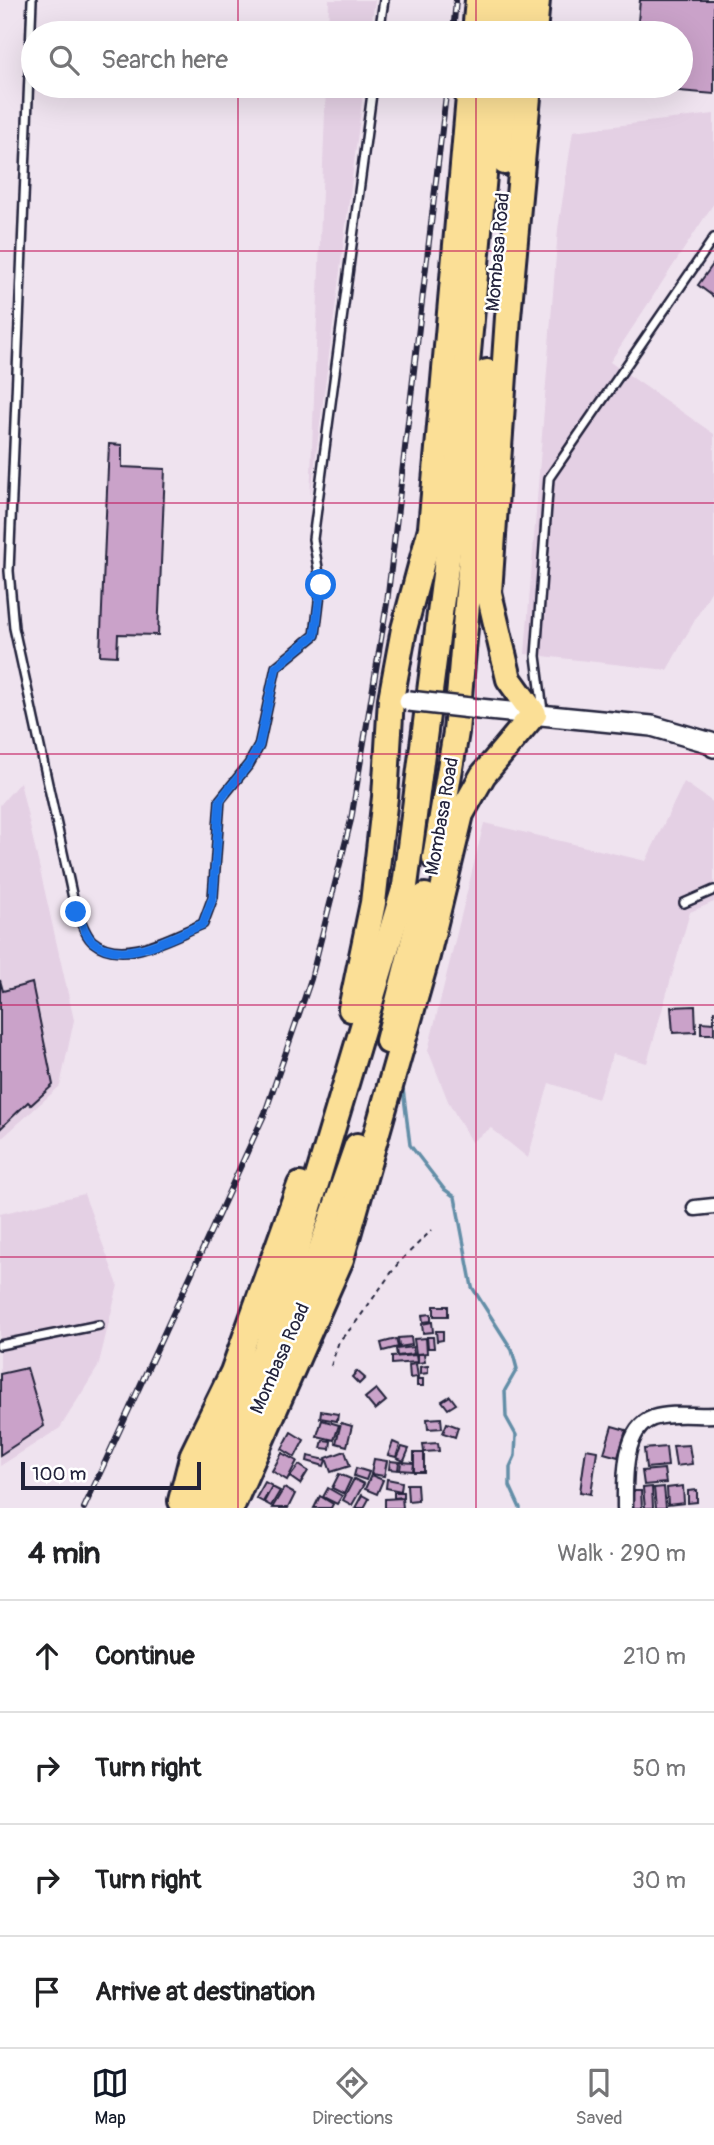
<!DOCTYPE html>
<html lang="en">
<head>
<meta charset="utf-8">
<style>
  body { margin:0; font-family:Pangolin,sans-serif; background:#f6f6f6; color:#202124 }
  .scale { position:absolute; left:21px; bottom:18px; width:180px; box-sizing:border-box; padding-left:7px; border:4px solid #22223b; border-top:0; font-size:19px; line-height:24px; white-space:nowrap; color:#22223b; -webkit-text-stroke:5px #fff; paint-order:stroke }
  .stop { position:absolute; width:21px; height:21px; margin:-16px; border:5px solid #1a73e8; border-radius:50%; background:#fff }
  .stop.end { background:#1a73e8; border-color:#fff; box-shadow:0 2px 7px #0008 }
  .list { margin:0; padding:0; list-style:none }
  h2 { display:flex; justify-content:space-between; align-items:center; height:91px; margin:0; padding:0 28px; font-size:30px }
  h2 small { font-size:23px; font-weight:400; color:#757577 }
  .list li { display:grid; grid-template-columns:46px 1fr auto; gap:21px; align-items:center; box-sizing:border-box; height:112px; padding:0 28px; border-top:2px solid #e0e0e0 }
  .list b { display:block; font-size:26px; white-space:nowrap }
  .list em { font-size:23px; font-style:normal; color:#757577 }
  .icon { flex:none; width:38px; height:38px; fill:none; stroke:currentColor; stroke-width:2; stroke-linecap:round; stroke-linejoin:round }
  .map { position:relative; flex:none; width:714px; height:1508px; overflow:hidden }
  .search { position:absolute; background:#fff; box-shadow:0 7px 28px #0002; left:21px; right:21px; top:21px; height:77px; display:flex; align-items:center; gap:18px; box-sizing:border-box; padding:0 24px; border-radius:38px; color:#757577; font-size:26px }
  .sheet { height:539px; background:#fff }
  nav { display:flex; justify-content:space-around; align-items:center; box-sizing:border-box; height:98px; border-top:2px solid #e0e0e0; background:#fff; font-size:19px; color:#757577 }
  nav a { display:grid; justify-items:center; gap:4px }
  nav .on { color:#111827 }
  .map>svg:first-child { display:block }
  .built { fill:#e4d0e4 }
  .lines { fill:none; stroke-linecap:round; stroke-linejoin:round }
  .stream { stroke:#638ea7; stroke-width:3.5 }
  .building { fill:#caa2c9; stroke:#22223b; stroke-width:2 }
  .lane-casing { stroke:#22223b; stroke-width:12 }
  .street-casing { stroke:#22223b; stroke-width:19 }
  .secondary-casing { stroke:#22223b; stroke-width:24 }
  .highway-casing { stroke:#22223b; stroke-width:30 }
  .path { stroke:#22223b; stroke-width:2; stroke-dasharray:5 5; stroke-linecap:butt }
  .lane { stroke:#fff; stroke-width:7 }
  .street { stroke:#fff; stroke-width:14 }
  .secondary { stroke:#fff; stroke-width:19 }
  .highway { stroke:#fbdf96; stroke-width:24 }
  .rail-casing { stroke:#22223b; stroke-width:6 }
  .rail { stroke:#fff; stroke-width:3.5; stroke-dasharray:10; stroke-linecap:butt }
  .secondary-bridge-casing { stroke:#22223b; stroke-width:24; stroke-linecap:butt }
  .secondary-bridge { stroke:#fff; stroke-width:19 }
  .route { stroke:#1a73e8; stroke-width:9 }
  .grid { fill:none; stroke:#c2185b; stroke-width:2; stroke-opacity:0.55 }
  .labels { text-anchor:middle; stroke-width:5; stroke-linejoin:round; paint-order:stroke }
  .street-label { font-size:19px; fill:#22223b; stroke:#fff }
</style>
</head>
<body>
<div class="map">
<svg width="714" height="1508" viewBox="0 0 714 1508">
  <rect width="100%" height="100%" fill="#efe3ef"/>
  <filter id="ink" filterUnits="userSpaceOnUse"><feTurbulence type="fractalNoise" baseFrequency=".0143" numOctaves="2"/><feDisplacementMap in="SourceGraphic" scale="14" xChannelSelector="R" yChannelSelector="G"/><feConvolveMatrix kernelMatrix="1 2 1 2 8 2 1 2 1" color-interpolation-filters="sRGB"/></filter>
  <g filter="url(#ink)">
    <g class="built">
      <polygon points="329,0 375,0 370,33 328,33"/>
      <polygon points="326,86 364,86 310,501"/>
      <polygon points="714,114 714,203 610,362 714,434 714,586 667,670 525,654 558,229 573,131"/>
      <polygon points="20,782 74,1020 60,1086 0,1140 0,805"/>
      <polygon points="684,782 714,803 714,902 690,912 647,1063 613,1054 598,1099 549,1083 528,1158 491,1128 471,1142 448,1101 428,1050 484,823 646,861"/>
      <polygon points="84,1194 118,1285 98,1367 60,1428 0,1466 0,1214"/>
    </g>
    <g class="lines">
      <polyline class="stream" points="403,1089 410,1145 444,1189 455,1197 472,1287 512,1350 517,1369 505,1390 506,1417 516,1435 515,1456 510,1467 510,1486 520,1508"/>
    </g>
    <g class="building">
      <polygon points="640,0 714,0 714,94 632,87 681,86 681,33 637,33"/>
      <polygon points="714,263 714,297 698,285"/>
      <polygon points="109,444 122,445 122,467 165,469 158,635 118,634 117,656 100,655"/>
      <polygon points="0,980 3,991 32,983 53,1085 31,1105 28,1102 0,1129"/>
      <polygon points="695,1006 696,1032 673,1033 671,1007"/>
      <polygon points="714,1010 714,1034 701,1034 701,1022 714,1023"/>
      <rect x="434" y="1306" width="14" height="10"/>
      <polygon points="431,1314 431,1321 423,1322 422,1315"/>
      <polygon points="432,1322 433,1332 423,1333 422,1324"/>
      <polygon points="436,1331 443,1331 443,1340 437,1341"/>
      <polygon points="411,1337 412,1345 399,1347 398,1338"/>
      <polygon points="427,1337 433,1337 434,1348 428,1348"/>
      <polygon points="426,1338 427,1353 416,1354 414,1339"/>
      <polygon points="396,1339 398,1347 383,1351 381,1343"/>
      <polygon points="413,1347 414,1354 397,1356 396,1349"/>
      <polygon points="418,1354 424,1354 425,1362 418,1363"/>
      <polygon points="416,1355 417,1362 392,1364 392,1357"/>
      <polygon points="416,1364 418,1377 410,1378 409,1365"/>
      <polygon points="428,1366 428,1373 420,1374 420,1367"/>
      <polygon points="27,1368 44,1426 0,1455 0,1374"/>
      <polygon points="357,1371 365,1378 359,1384 352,1377"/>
      <rect x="417" y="1379" width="6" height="7"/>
      <polygon points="376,1389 386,1401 375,1410 365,1398"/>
      <polygon points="450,1396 456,1404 448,1409 442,1401"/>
      <polygon points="321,1411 338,1414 337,1421 320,1418"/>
      <polygon points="441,1418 442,1428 428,1429 427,1419"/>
      <polygon points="322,1420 339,1425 334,1440 317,1436"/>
      <polygon points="341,1423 352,1426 347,1446 336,1443"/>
      <polygon points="447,1423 458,1427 455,1437 443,1433"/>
      <polygon points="612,1426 626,1430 618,1457 604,1453"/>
      <polygon points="291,1432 304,1440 295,1457 282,1449"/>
      <polygon points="323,1440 331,1441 330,1449 321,1448"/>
      <polygon points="393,1442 400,1445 396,1457 388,1455"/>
      <polygon points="438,1443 439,1451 424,1452 423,1444"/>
      <polygon points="689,1445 692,1464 676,1466 673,1446"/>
      <polygon points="402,1447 409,1449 404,1461 397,1458"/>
      <polygon points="666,1447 668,1466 646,1468 644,1449"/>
      <polygon points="586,1449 597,1451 591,1494 580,1492"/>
      <polygon points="345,1451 350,1466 331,1472 326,1458"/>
      <polygon points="282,1453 297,1461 287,1480 272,1471"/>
      <rect x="414" y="1453" width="10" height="19"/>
      <polygon points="308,1456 326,1460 324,1466 307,1461"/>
      <polygon points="374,1459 387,1461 384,1476 371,1474"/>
      <polygon points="390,1461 399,1462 398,1470 389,1469"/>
      <polygon points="401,1462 414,1463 413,1471 400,1470"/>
      <polygon points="299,1465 308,1471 300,1484 290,1477"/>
      <polygon points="356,1468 369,1472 366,1480 354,1476"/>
      <polygon points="664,1469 666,1483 644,1485 642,1471"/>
      <polygon points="339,1474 351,1479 344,1494 332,1488"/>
      <polygon points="371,1475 383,1480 377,1494 365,1489"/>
      <polygon points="354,1479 364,1484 352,1505 343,1500"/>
      <polygon points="387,1479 402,1482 401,1491 386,1488"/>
      <polygon points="265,1482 272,1486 263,1502 256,1498"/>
      <polygon points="407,1484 417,1484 418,1500 408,1501"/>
      <polygon points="683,1486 684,1503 668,1505 667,1488"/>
      <polygon points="272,1487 280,1491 271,1506 264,1502"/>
      <polygon points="652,1487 653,1508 645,1508 643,1488"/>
      <polygon points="664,1487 666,1508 656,1508 654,1488"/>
      <polygon points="284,1488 295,1494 288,1508 272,1508"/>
      <polygon points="328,1488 342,1496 337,1504 323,1497"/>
      <polygon points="697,1490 697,1502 688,1503 688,1491"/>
      <polygon points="632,1491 641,1491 642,1508 633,1508"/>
      <polygon points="394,1492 403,1492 403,1497 394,1498"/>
      <polygon points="362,1495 369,1499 364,1508 355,1508"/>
      <polygon points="320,1496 333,1504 331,1508 314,1508"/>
      <polygon points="402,1498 403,1508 385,1508 385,1499"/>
    </g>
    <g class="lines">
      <defs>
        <g id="lane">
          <path d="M32,0L9,571L14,628L76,912C81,920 85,935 92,941C123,967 172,936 203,924L213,897L220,800L249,764L259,746L276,667L315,635L321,585L313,539L373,86"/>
          <polyline points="379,33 384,0"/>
          <polyline points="543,711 536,656 549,478 714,238"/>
          <polyline points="684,903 714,890"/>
          <polyline points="0,1345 99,1325"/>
        </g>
        <g id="street">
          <polyline points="695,1208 714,1206"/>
          <path d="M625,1508C625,1482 622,1429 653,1418C672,1412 695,1416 714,1415"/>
        </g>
        <polyline id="secondary" points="479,709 652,726 711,743 714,747"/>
        <g id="highway">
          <polyline points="475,33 478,0"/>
          <polyline points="497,33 500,0"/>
          <polyline points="516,33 519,0"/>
          <polyline points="534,33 537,0"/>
          <polyline points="505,162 512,86"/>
          <polyline points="435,858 456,732 487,372"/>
          <polyline points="351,1009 373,903 385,797 391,699 404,629 431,528 470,86"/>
          <polyline points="388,1041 425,896"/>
          <polyline points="292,1333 357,1146"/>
          <polyline points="181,1501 193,1454 233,1372 300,1185"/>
          <polyline points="188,1508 266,1351 405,886 455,497 492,86"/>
          <polyline points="207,1508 267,1389"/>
          <polyline points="231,1508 341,1259 427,956 461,814 483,775 534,714 509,679 489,593 508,317 529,86"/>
        </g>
      </defs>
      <use href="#lane" class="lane-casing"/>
      <use href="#street" class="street-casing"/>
      <use href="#secondary" class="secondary-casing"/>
      <use href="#highway" class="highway-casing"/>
      <polyline class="path" points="331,1366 339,1341 354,1325 399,1262 432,1230"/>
      <use href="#lane" class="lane"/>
      <use href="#street" class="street"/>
      <use href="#secondary" class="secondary"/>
      <use href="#highway" class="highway"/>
      <defs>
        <g id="rail">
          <polyline points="453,33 456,0"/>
          <polyline points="84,1508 265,1113 311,979 351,820 387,603 447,86"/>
        </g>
      </defs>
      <use href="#rail" class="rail-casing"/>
      <use href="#rail" class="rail"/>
      <defs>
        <polyline id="secondary-bridge" points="409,701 479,709"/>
      </defs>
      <use href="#secondary-bridge" class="secondary-bridge-casing"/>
      <use href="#secondary-bridge" class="secondary-bridge"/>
    </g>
  </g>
  <g class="lines" filter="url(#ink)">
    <path class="route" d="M76,912C81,920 85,935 92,941C123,967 172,937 203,924L213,897L220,800L249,764L259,746L276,667L315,635L321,585"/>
  </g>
  <path class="grid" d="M238,0V33M476,0V33M238,86V1508M476,86V1508M0,251H714M0,503H714M0,754H714M0,1005H714M0,1257H714"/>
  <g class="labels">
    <g class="street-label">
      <text transform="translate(497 252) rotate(-85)" y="7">Mombasa Road</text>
      <text transform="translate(441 816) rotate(-80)" y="7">Mombasa Road</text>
      <text transform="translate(279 1358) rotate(-66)" y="7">Mombasa Road</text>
    </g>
  </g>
</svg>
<div class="scale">100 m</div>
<div class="stop" style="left:321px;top:585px"></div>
<div class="stop end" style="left:76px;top:912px"></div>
<div class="search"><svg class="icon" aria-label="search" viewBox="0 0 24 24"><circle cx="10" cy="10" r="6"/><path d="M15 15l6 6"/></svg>Search here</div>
</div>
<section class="sheet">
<h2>4 min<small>Walk · 290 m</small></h2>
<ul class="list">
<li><svg class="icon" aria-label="ahead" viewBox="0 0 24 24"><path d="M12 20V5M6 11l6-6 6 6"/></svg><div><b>Continue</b></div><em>210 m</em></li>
<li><svg class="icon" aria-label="right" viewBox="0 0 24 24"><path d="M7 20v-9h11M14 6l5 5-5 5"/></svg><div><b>Turn right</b></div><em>50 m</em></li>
<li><svg class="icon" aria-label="right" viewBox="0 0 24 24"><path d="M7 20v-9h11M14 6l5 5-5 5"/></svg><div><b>Turn right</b></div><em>30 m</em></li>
<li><svg class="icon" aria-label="arrive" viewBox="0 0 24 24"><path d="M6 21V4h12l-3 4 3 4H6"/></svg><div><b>Arrive at destination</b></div></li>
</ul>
</section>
<nav>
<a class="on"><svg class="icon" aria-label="map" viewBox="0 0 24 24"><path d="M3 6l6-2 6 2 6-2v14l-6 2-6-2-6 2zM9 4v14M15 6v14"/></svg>Map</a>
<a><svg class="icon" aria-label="directions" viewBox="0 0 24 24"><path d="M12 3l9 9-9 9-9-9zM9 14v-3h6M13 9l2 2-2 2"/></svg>Directions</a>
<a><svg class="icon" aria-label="saved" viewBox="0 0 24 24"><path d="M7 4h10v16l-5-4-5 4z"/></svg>Saved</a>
</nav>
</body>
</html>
